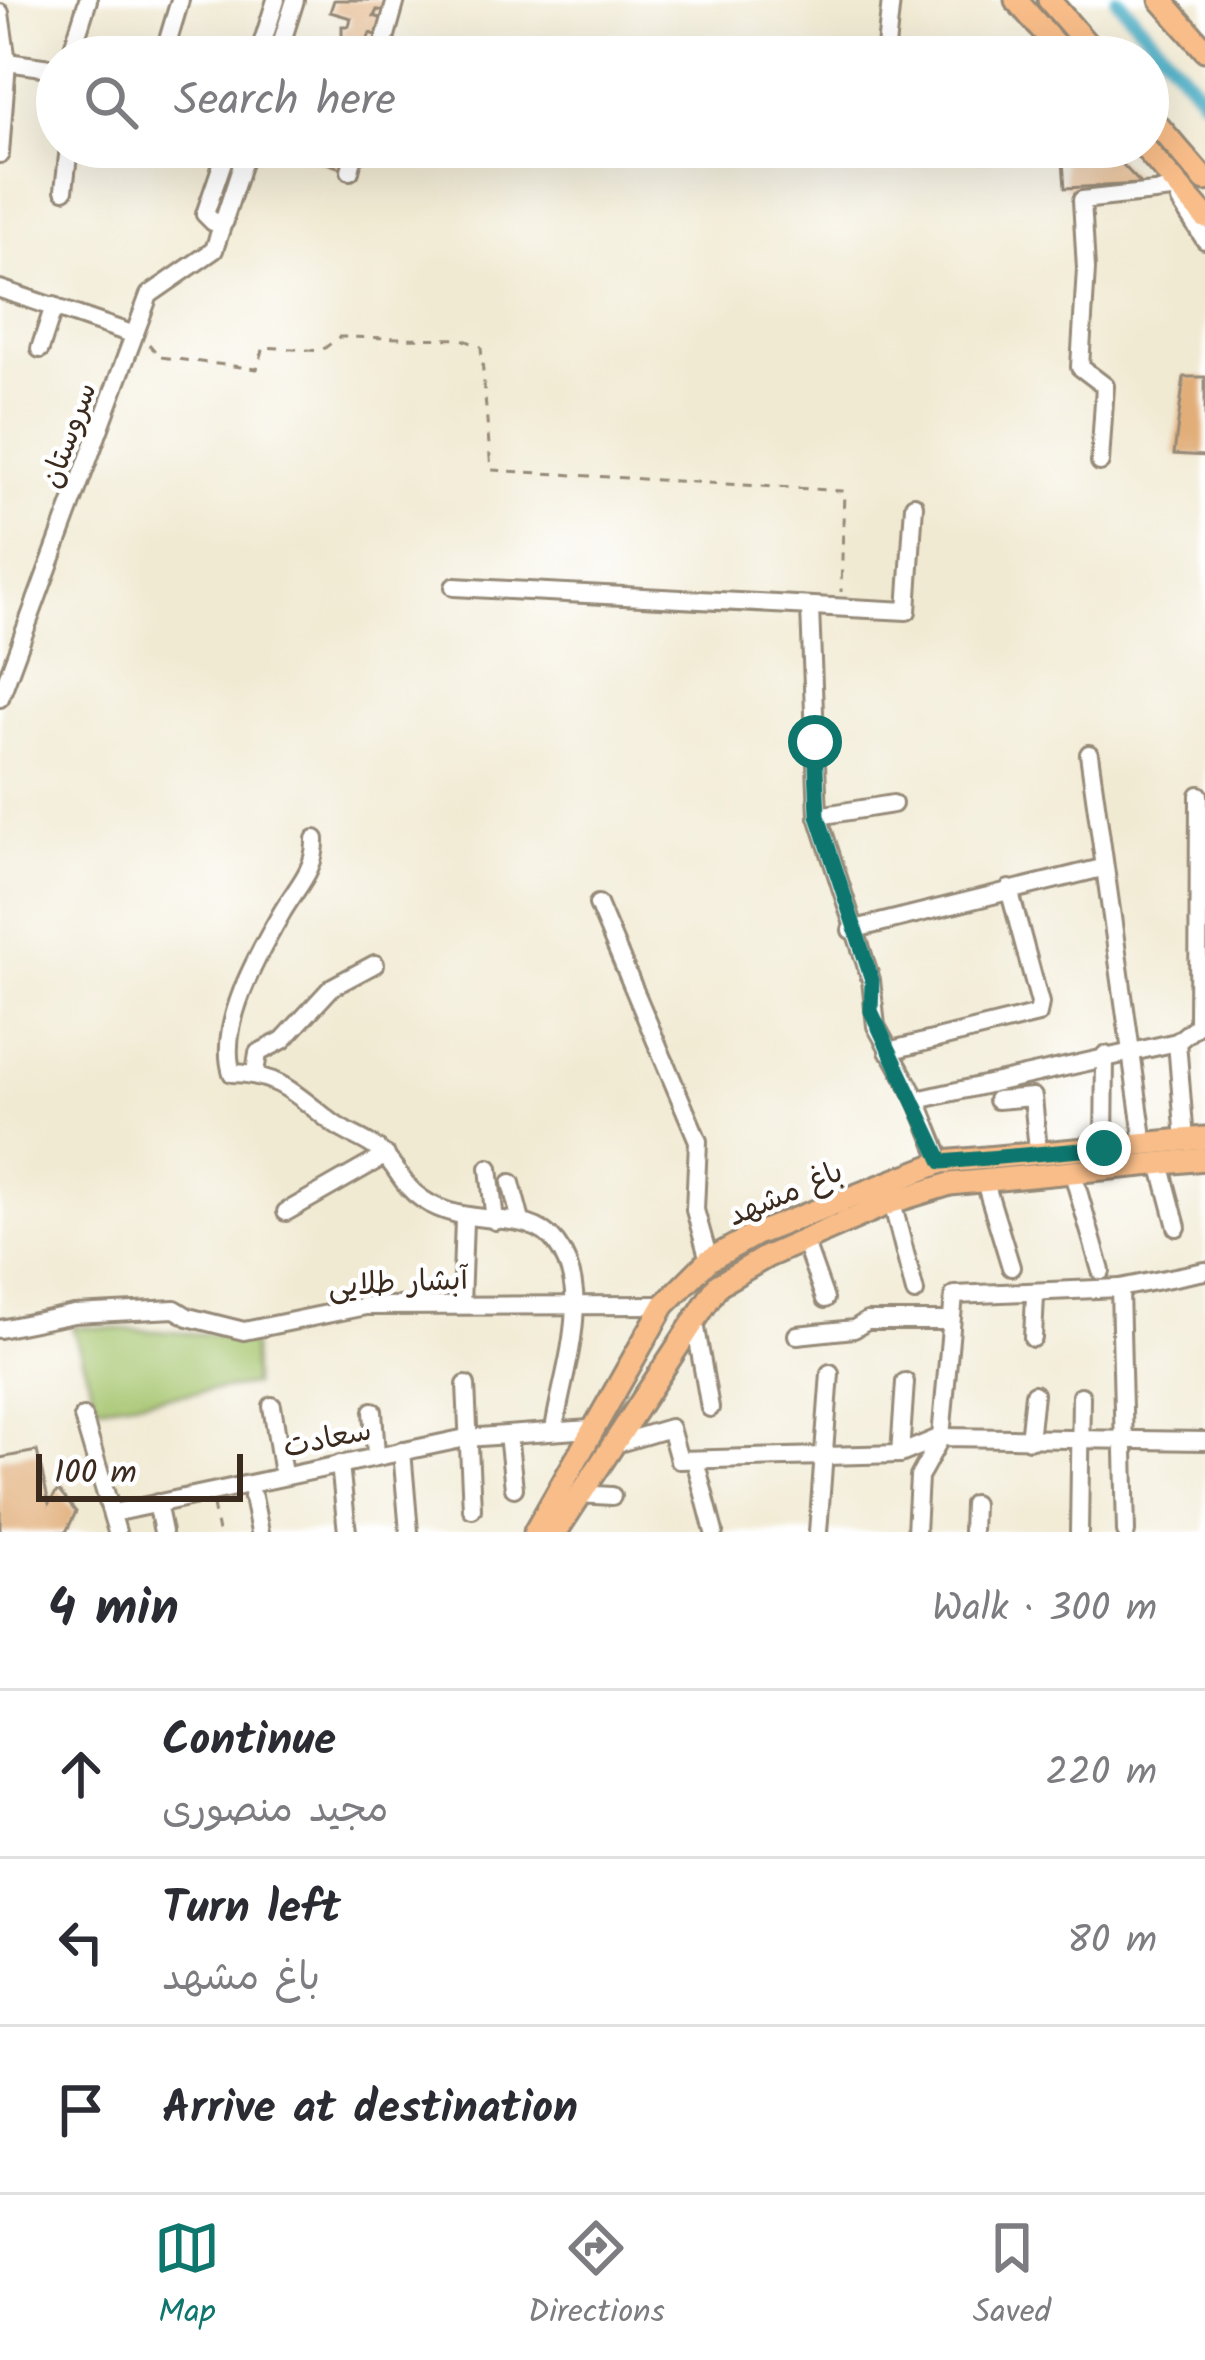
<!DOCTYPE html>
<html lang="en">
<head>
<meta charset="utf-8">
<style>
  body { margin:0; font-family:Kalam,"Playpen Sans Arabic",sans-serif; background:#f2f2f3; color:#2b2b33 }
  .scale { position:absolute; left:36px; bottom:30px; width:207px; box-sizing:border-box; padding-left:12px; border:6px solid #3b2a1e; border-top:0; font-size:33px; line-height:42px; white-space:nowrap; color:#3b2a1e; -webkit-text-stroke:9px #fff; paint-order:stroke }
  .stop { position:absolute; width:36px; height:36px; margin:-27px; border:9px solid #0f766e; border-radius:50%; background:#fff }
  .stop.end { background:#0f766e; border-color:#fff; box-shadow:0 3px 12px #0008 }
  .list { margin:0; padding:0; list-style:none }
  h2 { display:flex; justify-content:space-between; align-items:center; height:156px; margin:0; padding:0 48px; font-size:51px }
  h2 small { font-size:39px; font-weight:400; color:#7c7c81 }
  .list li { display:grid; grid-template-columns:78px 1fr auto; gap:36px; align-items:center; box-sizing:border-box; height:168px; padding:0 48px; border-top:3px solid #e1e1e2 }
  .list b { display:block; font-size:45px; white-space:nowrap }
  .list p { margin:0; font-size:39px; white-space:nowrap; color:#7c7c81 }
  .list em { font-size:39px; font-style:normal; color:#7c7c81 }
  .icon { flex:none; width:66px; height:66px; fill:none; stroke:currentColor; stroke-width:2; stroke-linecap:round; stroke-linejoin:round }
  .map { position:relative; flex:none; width:1205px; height:1532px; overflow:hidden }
  .search { position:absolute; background:#fff; box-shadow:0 12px 48px #0002; left:36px; right:36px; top:36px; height:132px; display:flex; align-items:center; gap:30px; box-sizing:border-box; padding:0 42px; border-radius:66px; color:#7c7c81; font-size:45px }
  .sheet { height:660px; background:#fff }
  nav { display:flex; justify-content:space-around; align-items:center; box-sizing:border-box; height:168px; border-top:3px solid #e1e1e2; background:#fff; font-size:33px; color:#7c7c81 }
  nav a { display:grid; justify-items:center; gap:6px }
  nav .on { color:#0f766e }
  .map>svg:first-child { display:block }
  .green { fill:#a4c46c; stroke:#707745; stroke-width:3 }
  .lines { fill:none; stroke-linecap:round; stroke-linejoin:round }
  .canal { stroke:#42aac2; stroke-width:15 }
  .building { fill:#e1ae79 }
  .minor-casing { stroke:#968a78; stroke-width:22 }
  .major-casing { stroke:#968a78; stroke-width:27 }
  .path { stroke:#968a78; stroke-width:3; stroke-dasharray:9 9; stroke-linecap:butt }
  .minor { stroke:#fff; stroke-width:16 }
  .major { stroke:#f8bd89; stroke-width:21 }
  .route { stroke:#0f766e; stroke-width:15 }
  .labels { text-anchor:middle; stroke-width:9; stroke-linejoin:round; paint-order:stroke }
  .street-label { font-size:30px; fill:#3b2a1e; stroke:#fff }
</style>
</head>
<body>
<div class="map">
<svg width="1205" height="1532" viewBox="0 0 1205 1532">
  <rect width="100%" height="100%" fill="#fff"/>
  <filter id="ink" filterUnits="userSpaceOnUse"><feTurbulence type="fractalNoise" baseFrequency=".00833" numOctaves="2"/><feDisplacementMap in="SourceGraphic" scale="24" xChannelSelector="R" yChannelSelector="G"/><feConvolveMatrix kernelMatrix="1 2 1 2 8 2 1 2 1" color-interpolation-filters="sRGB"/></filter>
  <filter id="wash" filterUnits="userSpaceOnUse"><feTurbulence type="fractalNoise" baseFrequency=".004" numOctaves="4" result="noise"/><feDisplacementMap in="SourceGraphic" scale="48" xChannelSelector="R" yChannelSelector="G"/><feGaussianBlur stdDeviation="2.7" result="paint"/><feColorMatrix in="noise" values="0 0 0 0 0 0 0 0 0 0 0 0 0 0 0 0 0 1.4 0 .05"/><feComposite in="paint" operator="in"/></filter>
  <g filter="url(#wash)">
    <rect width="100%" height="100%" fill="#f1ead3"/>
    <polygon class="green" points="72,1326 252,1337 253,1385 97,1406"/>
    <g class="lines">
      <polyline class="canal" points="1118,0 1205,99"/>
    </g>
    <g id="blocks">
      <g class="building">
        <polygon points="334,0 387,0 384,11 377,10 374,16 386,20 381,37 370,33 367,41 378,45 374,57 318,54 322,39 342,45 342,26 349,26 351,18 330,12"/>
        <polygon points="280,147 309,147 306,157"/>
        <polygon points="318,147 347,147 341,168 315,159"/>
        <polygon points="1062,147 1106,147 1141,184 1065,188"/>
        <polygon points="1184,377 1205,377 1205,456 1174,454"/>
        <polygon points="37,1451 49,1503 58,1490 76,1512 66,1532 0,1532 0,1458"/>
      </g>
    </g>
  </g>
  <g filter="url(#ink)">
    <use href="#blocks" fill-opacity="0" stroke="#968a78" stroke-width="3"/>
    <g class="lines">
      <defs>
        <g id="minor">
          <polyline points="0,13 7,62 0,154"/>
          <polyline points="70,57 88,0"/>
          <polyline points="163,57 180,0"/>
          <polyline points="258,57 276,0"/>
          <polyline points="277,57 295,0"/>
          <polyline points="380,57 396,0"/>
          <polyline points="885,57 891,0"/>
          <polyline points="7,62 57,69"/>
          <polyline points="350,171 356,147"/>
          <polyline points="64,190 69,147"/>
          <polyline points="225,221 213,222 205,214 228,147"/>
          <polyline points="0,289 132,334"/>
          <polyline points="40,349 54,306"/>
          <polyline points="1100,462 1105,386 1080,367 1086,269 1082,200 1181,189 1180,201 1205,240"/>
          <polyline points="454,587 907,611 914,505"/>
          <polyline points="810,608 818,816 871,980 876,1026 917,1100 942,1162"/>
          <polyline points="0,698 149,295 214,250 248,147"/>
          <polyline points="1089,754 1144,1144"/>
          <polyline points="818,816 893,804"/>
          <path d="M315,839C316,871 296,887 281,914C258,954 217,1026 232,1073C281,1074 298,1097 334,1124C349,1135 367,1139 381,1152C397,1166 402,1186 422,1199C468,1231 528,1206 556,1243C595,1294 562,1373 554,1430"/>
          <polyline points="598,904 698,1141 695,1210 709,1260"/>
          <polyline points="851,930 1102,868"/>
          <polyline points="1177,1042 1185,1140"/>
          <polyline points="888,1051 1038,1014 1040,1003 1009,889"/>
          <polyline points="255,1073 258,1053 283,1040 332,987 375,964"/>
          <polyline points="917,1100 1177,1042 1198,1025 1199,795"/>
          <polyline points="997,1100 1033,1097 1038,1151"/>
          <polyline points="1104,1147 1105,1055"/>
          <polyline points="1160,1163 1177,1227"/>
          <polyline points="489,1168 495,1221"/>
          <polyline points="1072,1170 1101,1271"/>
          <polyline points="984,1179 1011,1267"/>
          <polyline points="511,1183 521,1221"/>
          <polyline points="892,1202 915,1292"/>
          <polyline points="286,1212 386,1155"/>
          <polyline points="804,1240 825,1299"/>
          <polyline points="1120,1288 1126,1532"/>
          <polyline points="461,1305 464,1220"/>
          <polyline points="694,1317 710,1408"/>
          <polyline points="0,1329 74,1314 175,1309 188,1317 244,1331 366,1306 664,1305"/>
          <polyline points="797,1335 854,1329 867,1321 951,1321"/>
          <polyline points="1033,1338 1035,1295"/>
          <polyline points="466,1385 472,1509"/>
          <polyline points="272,1406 283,1474"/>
          <polyline points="373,1411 376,1455"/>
          <polyline points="83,1417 117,1532"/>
          <polyline points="508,1435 514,1488"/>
          <polyline points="1029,1440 1034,1394"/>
          <polyline points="612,1445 670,1428 679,1460 900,1454 941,1437 1205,1441"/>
          <polyline points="402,1451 409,1532"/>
          <polyline points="900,1454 905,1382"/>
          <polyline points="695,1460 714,1532"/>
          <polyline points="340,1464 347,1532"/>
          <polyline points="578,1494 612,1496"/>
          <polyline points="253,1497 260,1532"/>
          <polyline points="157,1503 163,1532"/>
          <polyline points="113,1513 466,1438 590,1429"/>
          <polyline points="818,1532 830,1373"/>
          <polyline points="916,1532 919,1477 941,1437 954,1295 1120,1288 1205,1271"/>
          <polyline points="972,1532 973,1504"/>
          <polyline points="1079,1532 1081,1396"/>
        </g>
        <g id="major">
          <polyline points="1016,0 1066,57"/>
          <polyline points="1049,0 1098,57"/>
          <polyline points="1161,0 1205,50"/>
          <polyline points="1148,114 1205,180"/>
          <polyline points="1144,147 1205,217"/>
          <polyline points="535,1532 664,1305 709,1260 756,1234 942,1162 1205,1138"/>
          <polyline points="556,1532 718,1285 766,1257 892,1202 950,1184 1205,1159"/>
        </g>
      </defs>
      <use href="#minor" class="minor-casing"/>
      <use href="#major" class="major-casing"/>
      <g class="path">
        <polyline points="149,344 160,357 257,369 264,347 321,351 339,337 462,339 481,347 491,470 844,491 841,592"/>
        <polyline points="213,1505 218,1532"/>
      </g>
      <use href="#minor" class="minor"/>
      <use href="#major" class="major"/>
    </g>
  </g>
  <g class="lines" filter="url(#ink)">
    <polyline class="route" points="815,742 818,816 872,980 871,1011 942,1162 1104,1148"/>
  </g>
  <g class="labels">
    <g class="street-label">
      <text transform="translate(68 435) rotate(-70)" y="10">سروستان</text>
      <text transform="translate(785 1193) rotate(-23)" y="10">باغ مشهد</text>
      <text transform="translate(398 1282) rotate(-3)" y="10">آبشار طلایی</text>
      <text transform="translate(327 1438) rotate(-12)" y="10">سعادت</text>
    </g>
  </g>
</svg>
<div class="scale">100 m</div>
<div class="stop" style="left:815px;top:742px"></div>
<div class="stop end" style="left:1104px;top:1148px"></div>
<div class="search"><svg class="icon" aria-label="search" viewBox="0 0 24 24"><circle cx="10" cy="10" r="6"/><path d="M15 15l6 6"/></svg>Search here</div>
</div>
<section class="sheet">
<h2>4 min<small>Walk · 300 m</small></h2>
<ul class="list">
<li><svg class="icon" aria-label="ahead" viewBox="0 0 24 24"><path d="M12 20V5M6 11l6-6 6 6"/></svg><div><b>Continue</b><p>مجید منصوری</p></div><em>220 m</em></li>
<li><svg class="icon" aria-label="left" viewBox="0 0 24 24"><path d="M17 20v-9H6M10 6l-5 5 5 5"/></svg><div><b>Turn left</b><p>باغ مشهد</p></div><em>80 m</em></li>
<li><svg class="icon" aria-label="arrive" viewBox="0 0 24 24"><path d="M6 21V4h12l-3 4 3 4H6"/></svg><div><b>Arrive at destination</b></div></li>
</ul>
</section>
<nav>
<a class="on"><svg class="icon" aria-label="map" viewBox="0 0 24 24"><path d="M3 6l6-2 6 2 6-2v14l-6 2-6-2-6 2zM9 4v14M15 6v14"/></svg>Map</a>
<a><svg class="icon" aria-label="directions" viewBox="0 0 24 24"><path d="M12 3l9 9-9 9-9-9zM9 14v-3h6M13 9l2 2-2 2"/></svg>Directions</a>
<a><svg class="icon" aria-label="saved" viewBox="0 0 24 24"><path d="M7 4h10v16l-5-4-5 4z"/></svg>Saved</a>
</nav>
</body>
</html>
